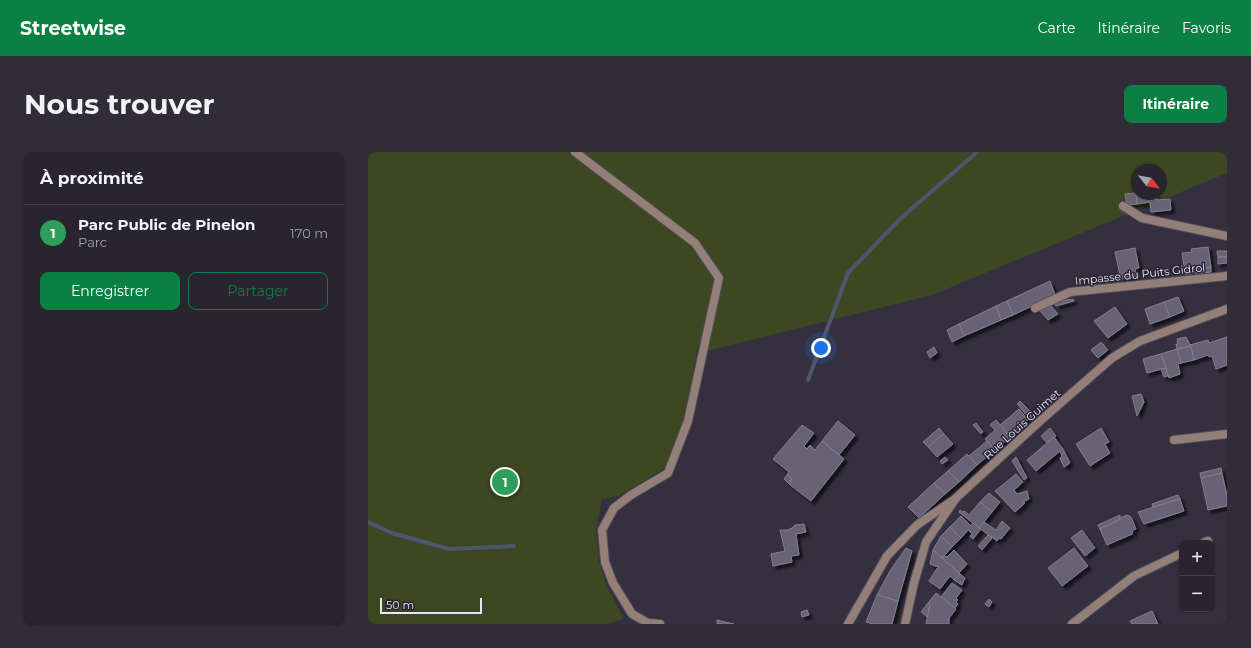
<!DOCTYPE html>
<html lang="fr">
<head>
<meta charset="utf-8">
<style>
  body { margin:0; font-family:Montserrat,sans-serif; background:#302c38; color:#f1f3f6 }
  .controls { position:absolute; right:12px; bottom:12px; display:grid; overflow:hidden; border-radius:8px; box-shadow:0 1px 3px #0004 }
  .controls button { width:36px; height:36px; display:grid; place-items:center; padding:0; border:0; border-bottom:1px solid #44414c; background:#282430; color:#f1f3f6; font:20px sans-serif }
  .compass { position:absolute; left:763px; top:12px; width:36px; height:36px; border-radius:50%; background:#282430; box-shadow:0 1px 3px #0004; rotate:121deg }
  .scale { position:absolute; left:12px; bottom:10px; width:102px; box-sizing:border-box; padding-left:4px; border:2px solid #e9e6f1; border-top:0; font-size:11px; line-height:14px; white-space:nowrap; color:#e9e6f1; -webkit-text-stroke:3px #2b2636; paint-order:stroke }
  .you { position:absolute; left:453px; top:196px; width:14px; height:14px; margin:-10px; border:3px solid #fff; border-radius:50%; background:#1a73e8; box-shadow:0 0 0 6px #1a73e833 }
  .badge { display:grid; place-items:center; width:26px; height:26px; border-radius:50%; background:#0b8043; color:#fff; font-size:13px; font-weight:700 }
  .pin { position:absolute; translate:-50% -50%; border:2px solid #fff; box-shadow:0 1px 4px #0006 }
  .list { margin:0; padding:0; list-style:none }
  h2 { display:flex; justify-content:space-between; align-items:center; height:52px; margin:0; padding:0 16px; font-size:17px }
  h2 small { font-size:13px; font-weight:400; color:#a5a4ab }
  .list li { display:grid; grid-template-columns:26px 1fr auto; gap:12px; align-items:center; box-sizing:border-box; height:56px; padding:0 16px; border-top:1px solid #44414c }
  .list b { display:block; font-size:15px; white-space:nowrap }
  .list p { margin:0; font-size:13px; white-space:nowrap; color:#a5a4ab }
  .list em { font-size:13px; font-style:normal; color:#a5a4ab }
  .actions { display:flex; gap:8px; padding:12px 16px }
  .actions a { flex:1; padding:9px 0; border:1px solid #0b8043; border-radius:8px; text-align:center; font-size:14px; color:#0b8043 }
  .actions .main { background:#0b8043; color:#fff }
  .map { position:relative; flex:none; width:859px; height:472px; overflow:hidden; border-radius:8px }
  header { display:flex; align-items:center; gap:24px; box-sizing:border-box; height:56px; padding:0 20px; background:#0b8043; color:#fff }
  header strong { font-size:19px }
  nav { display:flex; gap:22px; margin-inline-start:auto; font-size:14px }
  .intro { display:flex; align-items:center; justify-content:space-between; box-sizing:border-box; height:96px; padding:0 24px }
  h1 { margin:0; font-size:28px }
  .button { padding:10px 18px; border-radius:8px; background:#0b8043; color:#fff; font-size:14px; font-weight:700 }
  main { display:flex; gap:24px; padding:0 24px }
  aside { flex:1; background:#282430; border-radius:8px; box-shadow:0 1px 3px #0004 }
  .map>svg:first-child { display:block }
  .green { fill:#3d4721; fill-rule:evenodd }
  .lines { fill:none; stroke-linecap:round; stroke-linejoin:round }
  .stream { stroke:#4c566e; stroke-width:4 }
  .building { fill:#676275; stroke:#837e91; filter:url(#shadow) }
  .service-casing { stroke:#524d5c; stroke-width:10 }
  .minor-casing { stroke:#524d5c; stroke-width:10 }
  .tertiary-casing { stroke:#524d5c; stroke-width:10 }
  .service { stroke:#947f78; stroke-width:8 }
  .minor { stroke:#947f78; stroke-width:8 }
  .tertiary { stroke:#947f78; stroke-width:8 }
  .labels { text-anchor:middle; stroke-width:3; stroke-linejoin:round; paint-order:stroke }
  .street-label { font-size:11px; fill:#e9e6f1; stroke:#2b2636 }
</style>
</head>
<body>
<header>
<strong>Streetwise</strong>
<nav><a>Carte</a><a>Itinéraire</a><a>Favoris</a></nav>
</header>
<div class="intro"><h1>Nous trouver</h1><a class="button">Itinéraire</a></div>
<main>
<aside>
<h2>À proximité<small></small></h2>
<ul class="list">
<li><span class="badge" style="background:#2e9e5b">1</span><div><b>Parc Public de Pinelon</b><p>Parc</p></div><em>170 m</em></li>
</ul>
<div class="actions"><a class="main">Enregistrer</a><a>Partager</a></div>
</aside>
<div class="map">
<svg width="859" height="472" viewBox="0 0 859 472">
  <defs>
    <filter id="shadow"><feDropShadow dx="3.5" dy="3.5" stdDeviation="1" flood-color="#0009"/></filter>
  </defs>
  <rect width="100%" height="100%" fill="#353040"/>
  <path class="green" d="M0,0H859V21L564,143L339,199L330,195L316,268L297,316L251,344L234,347L228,377L231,410L240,436L256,467L239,472H0ZM769,18H793V42H769Z"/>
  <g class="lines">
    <g class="stream">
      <polyline points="440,228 480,121 533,66 609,0"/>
      <polyline points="0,370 24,381 81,397 146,394"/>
    </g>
  </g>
  <g class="building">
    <polygon points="768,41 769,52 759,53 757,42"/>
    <polygon points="768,41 769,41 769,42 788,42 789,48 802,47 803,58 783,60 782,50 769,52"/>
    <polygon points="840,95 843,115 834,117 834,121 826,121 821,123 817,122 814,101 824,100 823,97"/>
    <polygon points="767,96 771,116 767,117 768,124 753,127 747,100"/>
    <polygon points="849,99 859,99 859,105 850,105"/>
    <polygon points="850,105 859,105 859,111 850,112"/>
    <polygon points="843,115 843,120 835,121 834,117"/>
    <polygon points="682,129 687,143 645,163 639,149"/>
    <polygon points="810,145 816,159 802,165 796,150"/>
    <polygon points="705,147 706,149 688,154 687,152 692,149"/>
    <polygon points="639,149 645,163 633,168 628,154"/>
    <polygon points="796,150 802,165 782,172 777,157"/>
    <polygon points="628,154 633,168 596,184 591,172"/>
    <polygon points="683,154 690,162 680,168 672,159"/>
    <polygon points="747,155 759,172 740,186 726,169"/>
    <polygon points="591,172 596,184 584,190 579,178"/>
    <polygon points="818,185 823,194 809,197 808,192 810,192 809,187"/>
    <polygon points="859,185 859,213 848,217 844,204 841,205 840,203 826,208 822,193 840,188 841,191"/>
    <polygon points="733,190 740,198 730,206 723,198"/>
    <polygon points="823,194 826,208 813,211 809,197"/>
    <polygon points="566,195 569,201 562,206 559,200"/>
    <polygon points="809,197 813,211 810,212 812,222 801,226 793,202"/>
    <polygon points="793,202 798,216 779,221 775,207"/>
    <polygon points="798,216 800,224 796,225 793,217"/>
    <polygon points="773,242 776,250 769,264 764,244"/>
    <polygon points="652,249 666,263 662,267 649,252"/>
    <polygon points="651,257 660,268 642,285 632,273"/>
    <polygon points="628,268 642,285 627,298 617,287 627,278 622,273"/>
    <polygon points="470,269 487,283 471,303 454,289"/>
    <polygon points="608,271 615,280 613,282 605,273"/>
    <polygon points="434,273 446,281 436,294 439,297 442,293 447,298 454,289 476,307 443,349 421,332 424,327 419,323 421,320 405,307"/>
    <polygon points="571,276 576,282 560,295 555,290"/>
    <polygon points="682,276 688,284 679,291 673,284"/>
    <polygon points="733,276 741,290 737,292 742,301 722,314 708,292"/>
    <polygon points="576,282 585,292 569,305 560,295"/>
    <polygon points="686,285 695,297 702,311 696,315 692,306 694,304 692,299 668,319 659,308"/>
    <polygon points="619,289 627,298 609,313 601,304"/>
    <polygon points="599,302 609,313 591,330 580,319"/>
    <polygon points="577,305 580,308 574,312 572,309"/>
    <polygon points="648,305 659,326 656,328 644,309"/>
    <polygon points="853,316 854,321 833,326 832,321"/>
    <polygon points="580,319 591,330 577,342 566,331"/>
    <polygon points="854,321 859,344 859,354 840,358 833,326"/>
    <polygon points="648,322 655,330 646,338 649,342 659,339 661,347 655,350 657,351 647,360 627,339"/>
    <polygon points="419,323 424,327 421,332 416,327"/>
    <polygon points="566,331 577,342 551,366 540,355"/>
    <polygon points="621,341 632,350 624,360 612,350"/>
    <polygon points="810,343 812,347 785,355 784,352"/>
    <polygon points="812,347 816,359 776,372 770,360"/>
    <polygon points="612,350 624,360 611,376 591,360 592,358 595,360 596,359 601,363"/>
    <polygon points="752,363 752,365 751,368 732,377 730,373"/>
    <polygon points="759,363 763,365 768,377 765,378 764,382 739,393 732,377 751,368 752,366"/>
    <polygon points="593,364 603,374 605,371 613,377 605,387 602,384 604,382 600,378 593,386 582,375"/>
    <polygon points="634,369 642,376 633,387 631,386 629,389 611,376 616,370 628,378"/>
    <polygon points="436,372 438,380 428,382 431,403 423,404 424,410 405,414 403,402 417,399 412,378 419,378 424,376 427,373"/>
    <polygon points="582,375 593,386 584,395 573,384"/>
    <polygon points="714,378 727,396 717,404 703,386"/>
    <polygon points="620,383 624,386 614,398 610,394"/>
    <polygon points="573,384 584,395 574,406 565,398"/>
    <polygon points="538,396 544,399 530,449 509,443 522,419"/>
    <polygon points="706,396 720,414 694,434 680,416"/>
    <polygon points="565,398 592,422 586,428 582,424 572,437 561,429 570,415 562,412"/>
    <polygon points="586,398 599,412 591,421 574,406 577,404 579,405"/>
    <polygon points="592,422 597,426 594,433 586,428"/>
    <polygon points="584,431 594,438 588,446 590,448 588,450 590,452 587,456 573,445"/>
    <polygon points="568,441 588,457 581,466 581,472 558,472 562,453 560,451"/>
    <polygon points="509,443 530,449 524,472 505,472 498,470"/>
    <polygon points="621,447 624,450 621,455 617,452"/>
    <polygon points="560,451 562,453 559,465 553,460"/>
    <polygon points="439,458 441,463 434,465 433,460"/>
    <polygon points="784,459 790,472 764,472 762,469"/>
    <polygon points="349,468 366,472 349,472"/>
  </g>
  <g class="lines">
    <defs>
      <polyline id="service" points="667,156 702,140 859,124"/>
      <g id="minor">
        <polyline points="207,0 327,91 351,126 320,269 300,321 263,343 246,356 234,378 237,410 245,431 258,452 264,462 280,471 292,472"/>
        <polyline points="755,54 774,66 859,84"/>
        <polyline points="806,288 859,282"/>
        <polyline points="835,391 840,389"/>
        <polyline points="480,472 519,404 549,373 587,347"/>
        <polyline points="704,472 766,424 814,401"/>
      </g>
      <polyline id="tertiary" points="537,472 546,431 558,390 588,346 672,269 744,206 772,189 859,157"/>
    </defs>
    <use href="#service" class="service-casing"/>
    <use href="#minor" class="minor-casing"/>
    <use href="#tertiary" class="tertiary-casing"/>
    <use href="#service" class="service"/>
    <use href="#minor" class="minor"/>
    <use href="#tertiary" class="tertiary"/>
  </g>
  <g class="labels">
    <g class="street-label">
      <text transform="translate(772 122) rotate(-6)" y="4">Impasse du Puits Gidrol</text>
      <text transform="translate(654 272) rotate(-42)" y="4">Rue Louis Guimet</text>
    </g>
  </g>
</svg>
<div class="controls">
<button>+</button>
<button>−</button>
</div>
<svg class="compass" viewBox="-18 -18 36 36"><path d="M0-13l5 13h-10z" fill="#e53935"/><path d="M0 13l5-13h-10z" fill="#a5a4ab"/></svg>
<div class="scale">50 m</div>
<div class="you"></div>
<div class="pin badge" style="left:137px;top:330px;background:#2e9e5b">1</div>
</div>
</main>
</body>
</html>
